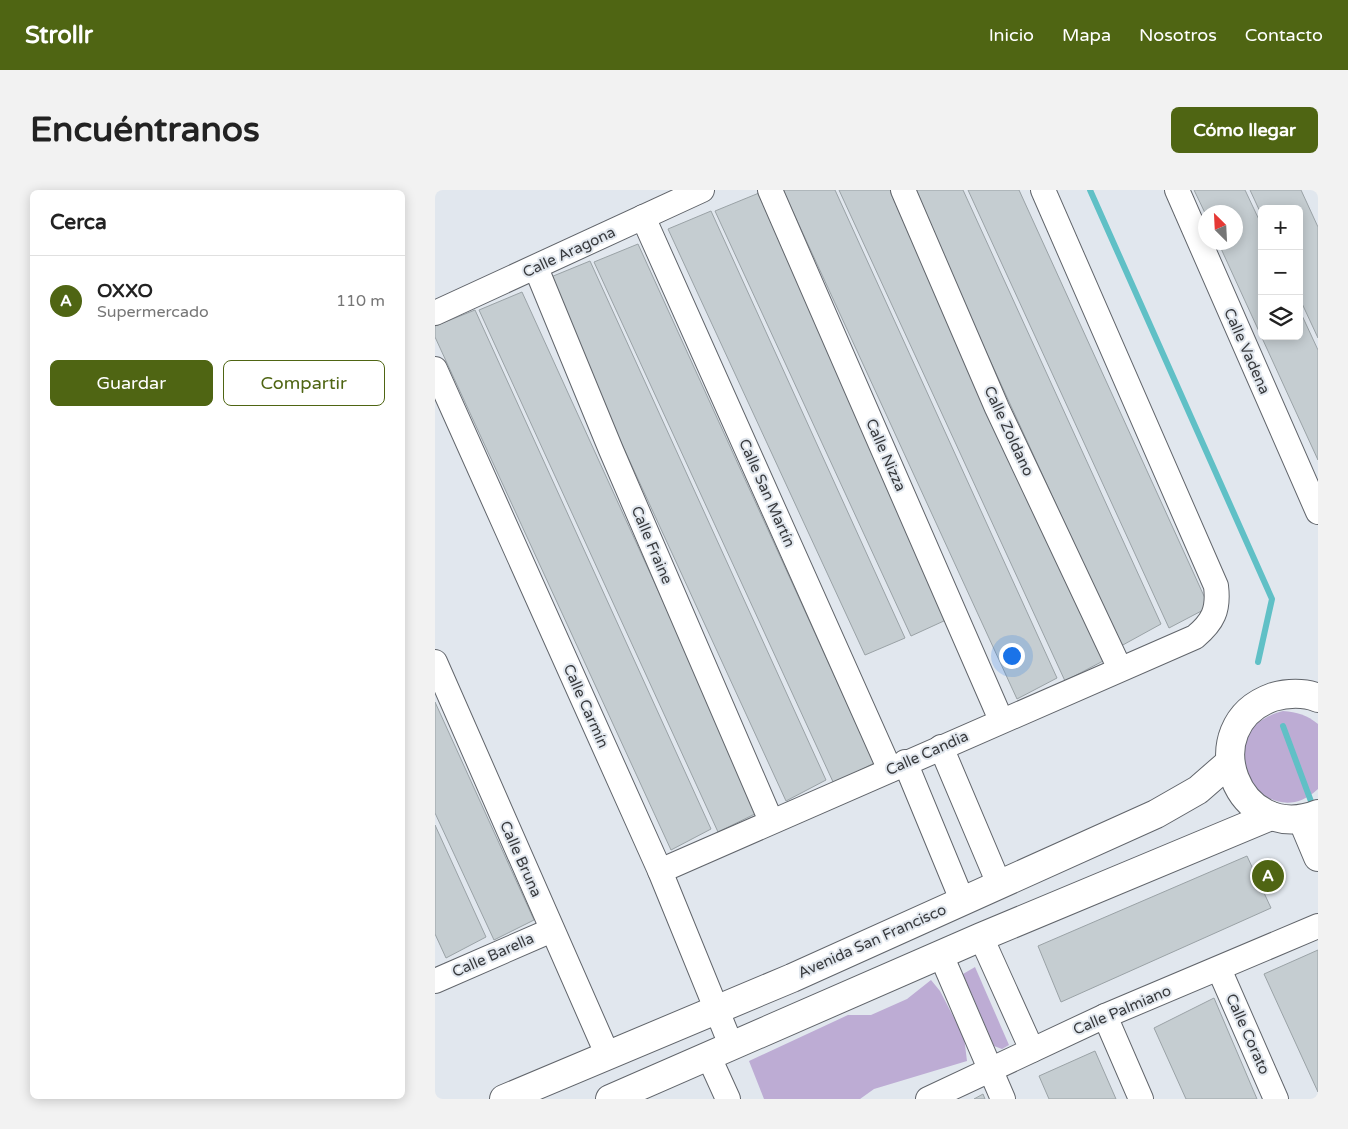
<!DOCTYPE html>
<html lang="es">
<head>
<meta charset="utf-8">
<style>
  body { margin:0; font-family:"Varela Round",sans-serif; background:#f2f2f2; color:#222 }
  .controls { position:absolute; right:15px; top:15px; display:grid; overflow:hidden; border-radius:8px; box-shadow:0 2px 12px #0003 }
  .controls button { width:45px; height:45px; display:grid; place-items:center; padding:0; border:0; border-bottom:1px solid #e0e0e0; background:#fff; color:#222; font:25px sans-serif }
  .compass { position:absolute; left:763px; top:15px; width:45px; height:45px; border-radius:50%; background:#fff; box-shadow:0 2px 12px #0003; rotate:336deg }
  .you { position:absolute; left:576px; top:465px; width:18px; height:18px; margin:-12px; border:4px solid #fff; border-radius:50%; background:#1a73e8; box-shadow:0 0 0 8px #1a73e833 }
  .badge { display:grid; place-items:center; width:32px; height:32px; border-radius:50%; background:#4f6513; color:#fff; font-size:16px; font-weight:700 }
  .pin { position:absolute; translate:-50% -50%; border:2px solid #fff; box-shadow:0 1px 5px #0006 }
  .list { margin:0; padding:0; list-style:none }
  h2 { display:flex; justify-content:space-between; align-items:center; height:65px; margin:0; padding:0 20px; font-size:21px }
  h2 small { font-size:16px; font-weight:400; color:#767676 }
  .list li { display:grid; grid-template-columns:32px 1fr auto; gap:15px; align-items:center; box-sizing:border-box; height:90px; padding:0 20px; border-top:1px solid #e0e0e0 }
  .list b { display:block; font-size:19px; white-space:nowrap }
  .list p { margin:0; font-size:16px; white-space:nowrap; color:#767676 }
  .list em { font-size:16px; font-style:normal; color:#767676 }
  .actions { display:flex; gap:10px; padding:15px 20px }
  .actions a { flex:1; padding:11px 0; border:1px solid #4f6513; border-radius:8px; text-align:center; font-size:18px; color:#4f6513 }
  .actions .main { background:#4f6513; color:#fff }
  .icon { flex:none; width:28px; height:28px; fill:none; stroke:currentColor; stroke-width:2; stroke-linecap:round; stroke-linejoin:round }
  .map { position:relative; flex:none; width:883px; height:909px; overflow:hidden; border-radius:8px }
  header { display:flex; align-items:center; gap:30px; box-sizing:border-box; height:70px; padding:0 25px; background:#4f6513; color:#fff }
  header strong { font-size:24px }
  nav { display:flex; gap:28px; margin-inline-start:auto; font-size:18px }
  .intro { display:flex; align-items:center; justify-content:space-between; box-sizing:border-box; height:120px; padding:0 30px }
  h1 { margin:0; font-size:35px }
  .button { padding:12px 22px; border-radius:8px; background:#4f6513; color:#fff; font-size:18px; font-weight:700 }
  main { display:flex; gap:30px; padding:0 30px }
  aside { flex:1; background:#fff; border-radius:8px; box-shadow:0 2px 12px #0003 }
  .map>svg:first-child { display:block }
  .green { fill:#bdacd4 }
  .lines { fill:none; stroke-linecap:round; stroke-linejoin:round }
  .stream { stroke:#60c0c6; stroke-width:6 }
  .building { fill:#c5cdd1; stroke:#9aa2a6 }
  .minor-casing { stroke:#61656b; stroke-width:26 }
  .tertiary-casing { stroke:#61656b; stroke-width:30 }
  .minor { stroke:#fff; stroke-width:24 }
  .tertiary { stroke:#fff; stroke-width:28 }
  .labels { text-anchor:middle; stroke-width:4; stroke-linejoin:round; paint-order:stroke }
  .street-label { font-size:15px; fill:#383a3d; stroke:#e1e7ee }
</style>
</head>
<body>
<header>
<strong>Strollr</strong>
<nav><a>Inicio</a><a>Mapa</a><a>Nosotros</a><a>Contacto</a></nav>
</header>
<div class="intro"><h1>Encuéntranos</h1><a class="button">Cómo llegar</a></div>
<main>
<aside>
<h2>Cerca<small></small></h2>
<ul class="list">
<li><span class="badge">A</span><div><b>OXXO</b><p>Supermercado</p></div><em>110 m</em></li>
</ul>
<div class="actions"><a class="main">Guardar</a><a>Compartir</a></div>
</aside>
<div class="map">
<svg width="883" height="909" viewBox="0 0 883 909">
  <rect width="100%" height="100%" fill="#e1e7ee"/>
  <g class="green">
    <path d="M848,521C862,522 872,525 883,534V599C830,650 762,544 848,521Z"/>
    <polygon points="540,777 574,855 567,859 559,856 528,784"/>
    <polygon points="496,790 505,801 529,847 532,871 439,899 425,909 329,909 314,871 413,825 436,825 472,809"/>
  </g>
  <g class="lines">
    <g class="stream">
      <polyline points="655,0 837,409 823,472"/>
      <polyline points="848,536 877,614"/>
    </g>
  </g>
  <g class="building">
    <polygon points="348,0 400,0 622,488 582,509"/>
    <polygon points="404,0 456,0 670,470 630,491"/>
    <polygon points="477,0 528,0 726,434 686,456"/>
    <polygon points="533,0 584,0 774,417 734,438"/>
    <polygon points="759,0 810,0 827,36 827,146 864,146 864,119 883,160 883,270 783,52 801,52 801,22 771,22 771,25"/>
    <polygon points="815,0 866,0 883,37 883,148 864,107 864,19 827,19 827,26"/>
    <polygon points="324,3 511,430 476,446 280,21"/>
    <polygon points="276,21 470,448 430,465 233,39"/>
    <polygon points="203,54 439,573 399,594 159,72"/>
    <polygon points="155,71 391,590 351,611 111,89"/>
    <polygon points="87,102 324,622 283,642 44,120"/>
    <polygon points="40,120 276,639 236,660 0,147 0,136"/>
    <polygon points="0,512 99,730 59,750 0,623"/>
    <polygon points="0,635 51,747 11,768 0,744"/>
    <polygon points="812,666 836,718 626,812 603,756"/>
    <polygon points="883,760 883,902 829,784"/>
    <polygon points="779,808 822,909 751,909 719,838"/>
    <polygon points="660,861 681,909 614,909 604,886"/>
    <polygon points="548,904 550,909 539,909"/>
  </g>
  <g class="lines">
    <defs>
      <g id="minor">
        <polyline points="335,0 566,530"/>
        <polyline points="468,0 562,218 685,479"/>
        <polyline points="742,0 883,322"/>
        <polyline points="208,27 455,580"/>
        <polyline points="101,78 176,260 336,631"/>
        <polyline points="0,123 267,0"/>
        <polyline points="0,179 225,681 296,855"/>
        <polyline points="0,472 173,866"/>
        <polyline points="506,557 564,694"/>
        <polyline points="470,572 527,710"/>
        <path d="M225,681L760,447C778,432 784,420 781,396L608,0"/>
        <polyline points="546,747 597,860"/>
        <polyline points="506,765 568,909"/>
        <polyline points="784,779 841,909"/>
        <polyline points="0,791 117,740"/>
        <polyline points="670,826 706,909"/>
        <polyline points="273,865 293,909"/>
        <polyline points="493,909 670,826 883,736"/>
      </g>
      <g id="tertiary">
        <path d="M883,508C870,502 851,503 838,507C757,536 802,656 883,624"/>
        <polyline points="867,629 883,667"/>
        <polyline points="69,909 357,788 721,624 763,600 794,573"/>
        <polyline points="175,909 546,747 836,626"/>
      </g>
    </defs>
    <use href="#minor" class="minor-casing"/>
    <use href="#tertiary" class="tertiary-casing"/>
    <use href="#minor" class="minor"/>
    <use href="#tertiary" class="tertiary"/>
  </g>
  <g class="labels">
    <g class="street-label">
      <text transform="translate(134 62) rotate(-25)" y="5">Calle Aragona</text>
      <text transform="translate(812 161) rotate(66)" y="5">Calle Vadena</text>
      <text transform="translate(574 241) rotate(65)" y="5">Calle Zoldano</text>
      <text transform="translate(451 265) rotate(66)" y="5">Calle Nizza</text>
      <text transform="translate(332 303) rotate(66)" y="5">Calle San Martín</text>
      <text transform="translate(217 355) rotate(67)" y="5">Calle Fraine</text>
      <text transform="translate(151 516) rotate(66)" y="5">Calle Carmín</text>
      <text transform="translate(492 563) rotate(-24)" y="5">Calle Candia</text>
      <text transform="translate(86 669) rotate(66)" y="5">Calle Bruna</text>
      <text transform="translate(437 751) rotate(-24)" y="5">Avenida San Francisco</text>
      <text transform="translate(58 765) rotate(-24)" y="5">Calle Barella</text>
      <text transform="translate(687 820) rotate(-23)" y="5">Calle Palmiano</text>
      <text transform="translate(813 844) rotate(66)" y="5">Calle Corato</text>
    </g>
  </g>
</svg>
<div class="controls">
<button>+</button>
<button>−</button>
<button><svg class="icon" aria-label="layers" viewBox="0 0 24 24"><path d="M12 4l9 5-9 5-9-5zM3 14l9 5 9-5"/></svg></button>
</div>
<svg class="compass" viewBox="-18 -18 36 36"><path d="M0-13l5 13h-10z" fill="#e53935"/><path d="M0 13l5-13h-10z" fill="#767676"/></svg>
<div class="you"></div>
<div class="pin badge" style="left:833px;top:686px">A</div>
</div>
</main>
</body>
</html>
